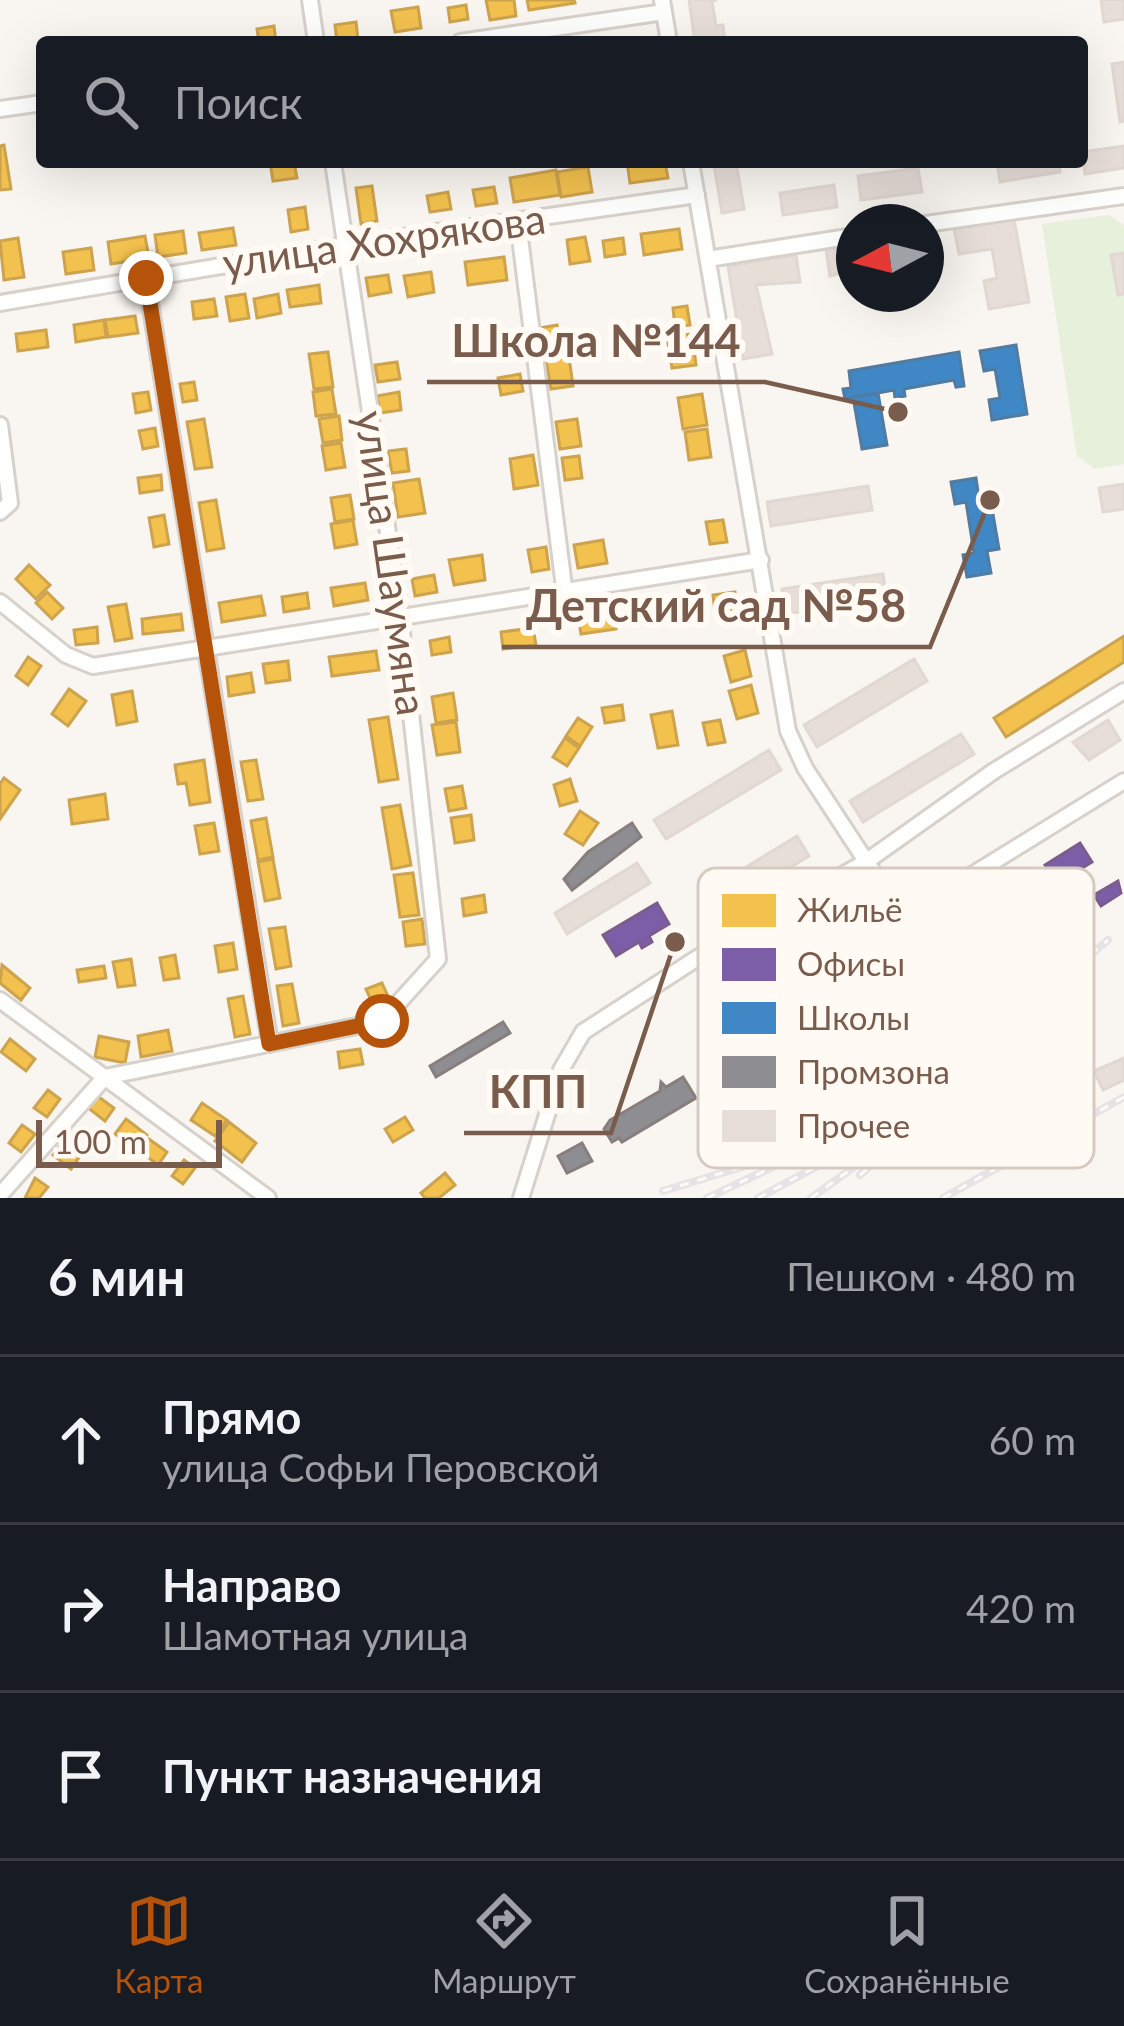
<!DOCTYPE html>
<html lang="ru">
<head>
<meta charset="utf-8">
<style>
  body { margin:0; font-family:Lato,sans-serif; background:#242831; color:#f1f3f6 }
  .compass { position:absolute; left:836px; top:204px; width:108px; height:108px; border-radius:50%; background:#171b24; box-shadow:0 12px 48px #0002; rotate:263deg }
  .scale { position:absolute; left:36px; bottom:30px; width:186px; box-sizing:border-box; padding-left:12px; border:6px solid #7a5c4d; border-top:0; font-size:33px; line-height:42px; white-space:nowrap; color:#7a5c4d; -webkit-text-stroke:9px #fffaf3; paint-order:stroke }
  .stop { position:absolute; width:36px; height:36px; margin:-27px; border:9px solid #b45309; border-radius:50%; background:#fff }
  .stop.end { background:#b45309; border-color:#fff; box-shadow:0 3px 12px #0008 }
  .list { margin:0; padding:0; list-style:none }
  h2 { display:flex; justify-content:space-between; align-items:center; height:156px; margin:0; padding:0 48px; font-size:51px }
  h2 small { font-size:39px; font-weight:400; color:#9ea1a6 }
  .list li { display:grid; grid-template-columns:78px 1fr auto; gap:36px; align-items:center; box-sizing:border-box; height:168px; padding:0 48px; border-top:3px solid #363941 }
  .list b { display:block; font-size:45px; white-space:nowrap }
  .list p { margin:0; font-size:39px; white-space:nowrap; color:#9ea1a6 }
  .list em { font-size:39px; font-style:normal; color:#9ea1a6 }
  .icon { flex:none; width:66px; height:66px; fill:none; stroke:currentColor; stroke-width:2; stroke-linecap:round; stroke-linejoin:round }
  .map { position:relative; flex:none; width:1124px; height:1198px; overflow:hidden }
  .search { position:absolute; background:#171b24; box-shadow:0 12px 48px #0002; left:36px; right:36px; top:36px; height:132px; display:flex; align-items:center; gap:30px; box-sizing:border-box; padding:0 42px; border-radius:12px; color:#9ea1a6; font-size:45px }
  .sheet { height:660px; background:#171b24 }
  nav { display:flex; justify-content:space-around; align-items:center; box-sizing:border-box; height:168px; border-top:3px solid #363941; background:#171b24; font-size:33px; color:#9ea1a6 }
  nav a { display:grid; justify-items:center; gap:6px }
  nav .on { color:#b45309 }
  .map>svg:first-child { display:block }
  .green { fill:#e7f0db }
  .homes { fill:#f2c14e; stroke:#cea34e; stroke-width:3 }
  .offices { fill:#7b5ea7; stroke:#7b5d8c; stroke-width:3 }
  .schools { fill:#3f88c5; stroke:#517ba1; stroke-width:3 }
  .industry { fill:#8d8d92; stroke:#877e7d; stroke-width:3 }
  .building { fill:#e6ded7; stroke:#e2d8d2; stroke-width:3 }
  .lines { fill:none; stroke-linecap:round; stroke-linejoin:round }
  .minor-casing { stroke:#d7d1cb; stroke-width:20 }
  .minor { stroke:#fefefd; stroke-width:14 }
  .rail-casing { stroke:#e6e3e7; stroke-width:8 }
  .rail { stroke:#fffaf3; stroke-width:3; stroke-dasharray:9; stroke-linecap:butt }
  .route { stroke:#b45309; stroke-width:15 }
  .labels { text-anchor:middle; stroke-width:12; stroke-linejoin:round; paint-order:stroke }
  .street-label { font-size:42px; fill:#7a5c4d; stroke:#fffaf3 }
  .key { fill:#fffaf3; stroke:#d7cbc1; stroke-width:3 }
  .key-label { font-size:33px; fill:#7a5c4d }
  .leader { fill:none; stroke:#7a5c4d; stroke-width:4.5 }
  .callout-dot { fill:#7a5c4d; stroke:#fffaf3; stroke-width:4.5 }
  .callout-label { font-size:45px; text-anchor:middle; font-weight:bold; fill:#7a5c4d; stroke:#fffaf3; stroke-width:12; stroke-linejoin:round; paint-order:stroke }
</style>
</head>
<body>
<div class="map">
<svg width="1124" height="1198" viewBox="0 0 1124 1198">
  <rect width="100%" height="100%" fill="#f9f5f0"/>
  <polygon class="green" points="1109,215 1124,225 1124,464 1095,469 1077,456 1042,224"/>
  <g class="homes">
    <polygon points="486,0 514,0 516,16 490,20"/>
    <polygon points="527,0 574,0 575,3 529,10"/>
    <polygon points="466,5 468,19 450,22 448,8"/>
    <polygon points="418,7 421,28 395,32 391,11"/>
    <polygon points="356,22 358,39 337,42 335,25"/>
    <polygon points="274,26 276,42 259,42 257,29"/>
    <polygon points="4,145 11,189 0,190 0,146"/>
    <polygon points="270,162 294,162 297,178 273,181"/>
    <polygon points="627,162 665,162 668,178 630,183"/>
    <polygon points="588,167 592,192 561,197 557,172"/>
    <polygon points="556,170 560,195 514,202 510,178"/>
    <polygon points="372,186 377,221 361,224 356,188"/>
    <polygon points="494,187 497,203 476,206 473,190"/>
    <polygon points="448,192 451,209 430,212 427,196"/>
    <polygon points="305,207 308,229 291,232 288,210"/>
    <polygon points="233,228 236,245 202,250 199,233"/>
    <polygon points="679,229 682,249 644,255 641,234"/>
    <polygon points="183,231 186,253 158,257 155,235"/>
    <polygon points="145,236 149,258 111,264 108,242"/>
    <polygon points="585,237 590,261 570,264 567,240"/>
    <polygon points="18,238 24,277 4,280 0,241"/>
    <polygon points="623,238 625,254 605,257 603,241"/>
    <polygon points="91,248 94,270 66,274 63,252"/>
    <polygon points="504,257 507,280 468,285 465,262"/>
    <polygon points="431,272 434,292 408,297 404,276"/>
    <polygon points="388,275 391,292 369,296 366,278"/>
    <polygon points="319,285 321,303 290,307 287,290"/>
    <polygon points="245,294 249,318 230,321 226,297"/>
    <polygon points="278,294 281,313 257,318 254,299"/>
    <polygon points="214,299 217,316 194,319 192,302"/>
    <polygon points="687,306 690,325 675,327 673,308"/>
    <polygon points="135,316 138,333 108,337 105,320"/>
    <polygon points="104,320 106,337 76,342 74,325"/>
    <polygon points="557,325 560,347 543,350 540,328"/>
    <polygon points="46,330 48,347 18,351 16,334"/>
    <polygon points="692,334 696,365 672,368 667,337"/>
    <polygon points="514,335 518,356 501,359 497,337"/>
    <polygon points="328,352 333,387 314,389 309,354"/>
    <polygon points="569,357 573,386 551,389 546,360"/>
    <polygon points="397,362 400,379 378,382 375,365"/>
    <polygon points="520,374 523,391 501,395 498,378"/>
    <polygon points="194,382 197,400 183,402 180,384"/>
    <polygon points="332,389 336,414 316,416 313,392"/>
    <polygon points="148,392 151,410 136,413 133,394"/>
    <polygon points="399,392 401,410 380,413 377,396"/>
    <polygon points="702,394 707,425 683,429 678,398"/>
    <polygon points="339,416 342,440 323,443 319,419"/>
    <polygon points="204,419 212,467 195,469 187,422"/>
    <polygon points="577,419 581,446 560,449 556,422"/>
    <polygon points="155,428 158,446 143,449 139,431"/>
    <polygon points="707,429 711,457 689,460 685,432"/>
    <polygon points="341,443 345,467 326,470 322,446"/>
    <polygon points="406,449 409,471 392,473 388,451"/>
    <polygon points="533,455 538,485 514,489 510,459"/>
    <polygon points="579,456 582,478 565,480 562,458"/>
    <polygon points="161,475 162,490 140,493 138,478"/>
    <polygon points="419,479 425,513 398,517 393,483"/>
    <polygon points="350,495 354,519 335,522 331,498"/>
    <polygon points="216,500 224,548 207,551 199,503"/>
    <polygon points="164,515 169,544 154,547 149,518"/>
    <polygon points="353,520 357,544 335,548 331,524"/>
    <polygon points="723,520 727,542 710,544 706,522"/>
    <polygon points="603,540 607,563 578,568 574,545"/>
    <polygon points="546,547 549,569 532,572 528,550"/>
    <polygon points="482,555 485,580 454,585 449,560"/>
    <polygon points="29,565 50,585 36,599 16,579"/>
    <polygon points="434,575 437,592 415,596 412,579"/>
    <polygon points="365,583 368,600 334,606 331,588"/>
    <polygon points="47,592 63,608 52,619 36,603"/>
    <polygon points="735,592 737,609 715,613 713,595"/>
    <polygon points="307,593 309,608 284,612 282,597"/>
    <polygon points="261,596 265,615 222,622 219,603"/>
    <polygon points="126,604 132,638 115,641 108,607"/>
    <polygon points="658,605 661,622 639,625 637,608"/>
    <polygon points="614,612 616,629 581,634 578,617"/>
    <polygon points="181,614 183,630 143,634 142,619"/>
    <polygon points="97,627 98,643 76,645 74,630"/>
    <polygon points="533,628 536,645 503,649 501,632"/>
    <polygon points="1124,636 1124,662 1006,737 994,718"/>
    <polygon points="449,637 451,652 432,655 430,641"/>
    <polygon points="745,650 751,676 731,682 724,656"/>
    <polygon points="376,651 379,670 332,676 329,657"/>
    <polygon points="28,657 41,666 28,685 16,676"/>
    <polygon points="288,661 290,680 266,683 263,664"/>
    <polygon points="251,673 254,692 229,696 227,677"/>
    <polygon points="751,685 758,713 737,719 729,691"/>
    <polygon points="69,689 86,701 68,726 52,714"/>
    <polygon points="132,691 137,721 117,725 112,695"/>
    <polygon points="453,693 457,720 436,723 432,697"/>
    <polygon points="622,705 624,720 605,723 602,708"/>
    <polygon points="672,711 678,745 658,748 651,715"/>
    <polygon points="388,717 398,779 379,782 369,720"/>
    <polygon points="578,718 592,727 580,746 566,736"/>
    <polygon points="720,720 725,742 708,745 703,723"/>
    <polygon points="456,722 460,752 437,755 432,725"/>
    <polygon points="565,738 579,748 567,766 553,757"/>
    <polygon points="204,760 210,802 190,805 186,783 178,784 175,765"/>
    <polygon points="256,760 263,799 248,801 241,762"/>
    <polygon points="4,778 20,790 0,819 0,784"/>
    <polygon points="570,779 577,801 560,806 554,785"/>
    <polygon points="462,786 466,808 449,811 445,789"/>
    <polygon points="105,794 108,819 72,824 69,800"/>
    <polygon points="400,805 411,865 392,869 382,808"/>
    <polygon points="580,811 598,823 583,845 565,834"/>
    <polygon points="471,815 474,840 455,843 451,818"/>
    <polygon points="266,818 273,857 258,860 251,821"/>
    <polygon points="214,823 219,851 200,854 195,826"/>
    <polygon points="273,859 280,898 265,901 258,862"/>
    <polygon points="413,873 419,915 400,917 394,875"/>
    <polygon points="484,895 486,912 464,916 462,899"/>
    <polygon points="422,919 425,944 406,946 403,922"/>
    <polygon points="285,927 291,966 276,969 269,929"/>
    <polygon points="233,943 237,969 219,972 215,946"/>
    <polygon points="175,955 179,978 164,980 160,958"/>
    <polygon points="131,959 135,985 118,987 113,962"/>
    <polygon points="2,965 30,988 21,1000 0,983"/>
    <polygon points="104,966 106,978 79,982 77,970"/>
    <polygon points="382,983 391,1003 375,1009 366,989"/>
    <polygon points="292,984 299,1023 283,1026 277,986"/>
    <polygon points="243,996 250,1034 235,1037 228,999"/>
    <polygon points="168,1030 172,1051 141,1057 138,1036"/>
    <polygon points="99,1036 129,1042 125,1063 95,1057"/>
    <polygon points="10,1039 35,1059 26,1071 1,1052"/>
    <polygon points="360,1049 363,1064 340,1068 338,1052"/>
    <polygon points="48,1090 60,1099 47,1117 34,1108"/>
    <polygon points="96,1095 114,1108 105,1121 87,1107"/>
    <polygon points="202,1103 227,1120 215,1136 191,1120"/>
    <polygon points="405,1117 413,1130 393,1142 385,1129"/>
    <polygon points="126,1119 147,1135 137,1149 115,1134"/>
    <polygon points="229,1122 256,1143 242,1162 215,1141"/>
    <polygon points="22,1125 35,1134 21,1152 9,1143"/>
    <polygon points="149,1139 167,1152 158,1165 140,1151"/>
    <polygon points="62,1143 80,1156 71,1169 53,1155"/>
    <polygon points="184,1160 195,1168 183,1184 172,1176"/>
    <polygon points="445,1173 455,1185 439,1198 425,1198 421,1193"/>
    <polygon points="35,1178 48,1187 39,1198 25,1198"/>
  </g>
  <g class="offices">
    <polygon points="1080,843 1092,862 1056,884 1045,865"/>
    <polygon points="1118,881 1121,893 1101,906 1094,895"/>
    <polygon points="657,903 669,924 649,936 652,942 642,948 639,942 616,956 603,935"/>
  </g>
  <g class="schools">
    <polygon points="1016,345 1027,414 992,420 989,400 1000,398 995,369 984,371 980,351"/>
    <polygon points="959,352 964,386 956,387 954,380 904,389 905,396 895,398 894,390 845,399 843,389 851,388 849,371"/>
    <polygon points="878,393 887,445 862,449 853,397"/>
    <polygon points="976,478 979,499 990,497 999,549 987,551 991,573 967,577 963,555 974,553 966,502 955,504 951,482"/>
  </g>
  <g class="industry">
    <polygon points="632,823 641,837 572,890 564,879 588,852"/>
    <polygon points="503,1022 510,1033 436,1077 430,1066"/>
    <polygon points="683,1077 696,1098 622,1142 619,1138 612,1142 604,1129 610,1120 660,1091 661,1082 666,1087"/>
    <polygon points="582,1143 592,1161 567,1173 558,1156"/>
  </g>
  <g class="building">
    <polygon points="689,0 717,0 712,1 716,26 723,25 725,42 695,42"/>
    <polygon points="1101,0 1124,0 1124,19 1104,22"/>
    <polygon points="1124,62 1124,121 1120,122 1112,64"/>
    <polygon points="1124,146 1124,168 1085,174 1082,152"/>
    <polygon points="736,162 744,209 722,213 714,165"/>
    <polygon points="997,162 1059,162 1060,172 1000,182"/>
    <polygon points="918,168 922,192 861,200 858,176"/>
    <polygon points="834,185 837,207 783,215 780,193"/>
    <polygon points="1014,219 1029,302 989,309 984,281 997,278 992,249 959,254 954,229"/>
    <polygon points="854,244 854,269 830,276 826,249"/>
    <polygon points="1124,253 1124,294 1118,295 1111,255"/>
    <polygon points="796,255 800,282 756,285 772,354 743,359 728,266"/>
    <polygon points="1124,484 1124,509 1103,512 1099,488"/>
    <polygon points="868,486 872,510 771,526 767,502"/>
    <polygon points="883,574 887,599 785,614 782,589"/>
    <polygon points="914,659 927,681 817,747 804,725"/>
    <polygon points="1108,720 1120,740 1089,760 1073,742"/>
    <polygon points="961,734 974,754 863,822 850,801"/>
    <polygon points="769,750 781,770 666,839 654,820"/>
    <polygon points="797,836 809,856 714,913 702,894"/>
    <polygon points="637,863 650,883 567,934 555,913"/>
    <polygon points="1124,1058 1124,1080 1103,1090 1094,1071"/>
  </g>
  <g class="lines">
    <defs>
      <g id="minor">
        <polyline points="310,0 316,42"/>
        <polyline points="662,0 669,42"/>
        <polyline points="460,42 664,12"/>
        <polyline points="0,109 42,103"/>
        <polyline points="691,162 788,731 805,768 902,916"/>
        <polyline points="518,222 564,587"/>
        <polyline points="926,224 1124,196"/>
        <polyline points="708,259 854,236"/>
        <polyline points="146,278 270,1044"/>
        <polyline points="0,303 346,245 697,195"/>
        <polyline points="0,425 10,503 0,512"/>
        <polyline points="0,602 66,655 93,666 761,560"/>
        <polyline points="0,1000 268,1198"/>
        <polyline points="763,1010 792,986 1124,781"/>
        <polyline points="0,1195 105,1077 382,1021 438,959 400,614 333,162"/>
        <polyline points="521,1198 561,1070 583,1032 699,957 867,861 994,771 1124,691"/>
      </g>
    </defs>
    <use href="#minor" class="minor-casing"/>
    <use href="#minor" class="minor"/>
    <defs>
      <g id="rail">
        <polyline points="860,1175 999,1052"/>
        <polyline points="663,1191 758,1162"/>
        <polyline points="707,1198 871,1121"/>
        <polyline points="758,1198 879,1133 1108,940"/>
        <polyline points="811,1198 868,1157"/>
        <polyline points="943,1198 1124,1097"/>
      </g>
    </defs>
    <use href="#rail" class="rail-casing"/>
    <use href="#rail" class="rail"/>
  </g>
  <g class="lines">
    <polyline class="route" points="146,278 269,1044 382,1021"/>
  </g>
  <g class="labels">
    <g class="street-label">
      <text transform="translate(384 241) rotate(-8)" y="15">улица Хохрякова</text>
      <text transform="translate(391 563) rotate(82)" y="15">улица Шаумяна</text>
    </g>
  </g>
  <rect x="698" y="868" width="396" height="300" rx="18" class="key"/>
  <rect x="722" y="894" width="54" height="33" fill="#f2c14e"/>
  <rect x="722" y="948" width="54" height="33" fill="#7b5ea7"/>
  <rect x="722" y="1002" width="54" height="32" fill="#3f88c5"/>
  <rect x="722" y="1056" width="54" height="32" fill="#8d8d92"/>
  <rect x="722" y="1110" width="54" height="32" fill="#e6ded7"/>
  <g class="key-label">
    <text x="797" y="922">Жильё</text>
    <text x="797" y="976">Офисы</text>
    <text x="797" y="1030">Школы</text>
    <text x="797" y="1084">Промзона</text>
    <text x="797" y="1138">Прочее</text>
  </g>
  <path class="leader" d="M898 412L765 382H427M990 500L930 647H502M675 942L611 1133H464"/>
  <g class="callout-dot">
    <circle cx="898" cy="412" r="12"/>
    <circle cx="990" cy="500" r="12"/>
    <circle cx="675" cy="942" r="12"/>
  </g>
  <g class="callout-label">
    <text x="596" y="357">Школа №144</text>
    <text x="716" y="622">Детский сад №58</text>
    <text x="538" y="1108">КПП</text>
  </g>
</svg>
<svg class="compass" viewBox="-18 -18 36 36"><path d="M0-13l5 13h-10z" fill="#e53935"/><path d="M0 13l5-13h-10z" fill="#9ea1a6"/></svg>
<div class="scale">100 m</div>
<div class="stop" style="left:382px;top:1021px"></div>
<div class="stop end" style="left:146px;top:278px"></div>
<div class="search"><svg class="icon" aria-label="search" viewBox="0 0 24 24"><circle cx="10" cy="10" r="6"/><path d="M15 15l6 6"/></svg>Поиск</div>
</div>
<section class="sheet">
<h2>6 мин<small>Пешком · 480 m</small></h2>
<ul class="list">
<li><svg class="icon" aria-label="ahead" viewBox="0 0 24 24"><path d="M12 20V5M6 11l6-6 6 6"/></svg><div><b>Прямо</b><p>улица Софьи Перовской</p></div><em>60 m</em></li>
<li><svg class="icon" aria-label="right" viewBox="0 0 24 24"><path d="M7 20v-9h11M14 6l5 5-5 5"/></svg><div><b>Направо</b><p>Шамотная улица</p></div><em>420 m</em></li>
<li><svg class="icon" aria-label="arrive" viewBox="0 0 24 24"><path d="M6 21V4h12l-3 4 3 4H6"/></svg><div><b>Пункт назначения</b></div></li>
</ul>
</section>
<nav>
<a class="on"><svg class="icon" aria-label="map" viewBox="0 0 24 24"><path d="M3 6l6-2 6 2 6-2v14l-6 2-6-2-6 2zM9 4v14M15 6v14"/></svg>Карта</a>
<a><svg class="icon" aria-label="directions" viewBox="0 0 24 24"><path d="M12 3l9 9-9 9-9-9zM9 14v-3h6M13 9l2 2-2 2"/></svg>Маршрут</a>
<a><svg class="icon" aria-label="saved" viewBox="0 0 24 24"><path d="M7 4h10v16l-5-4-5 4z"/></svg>Сохранённые</a>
</nav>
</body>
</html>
